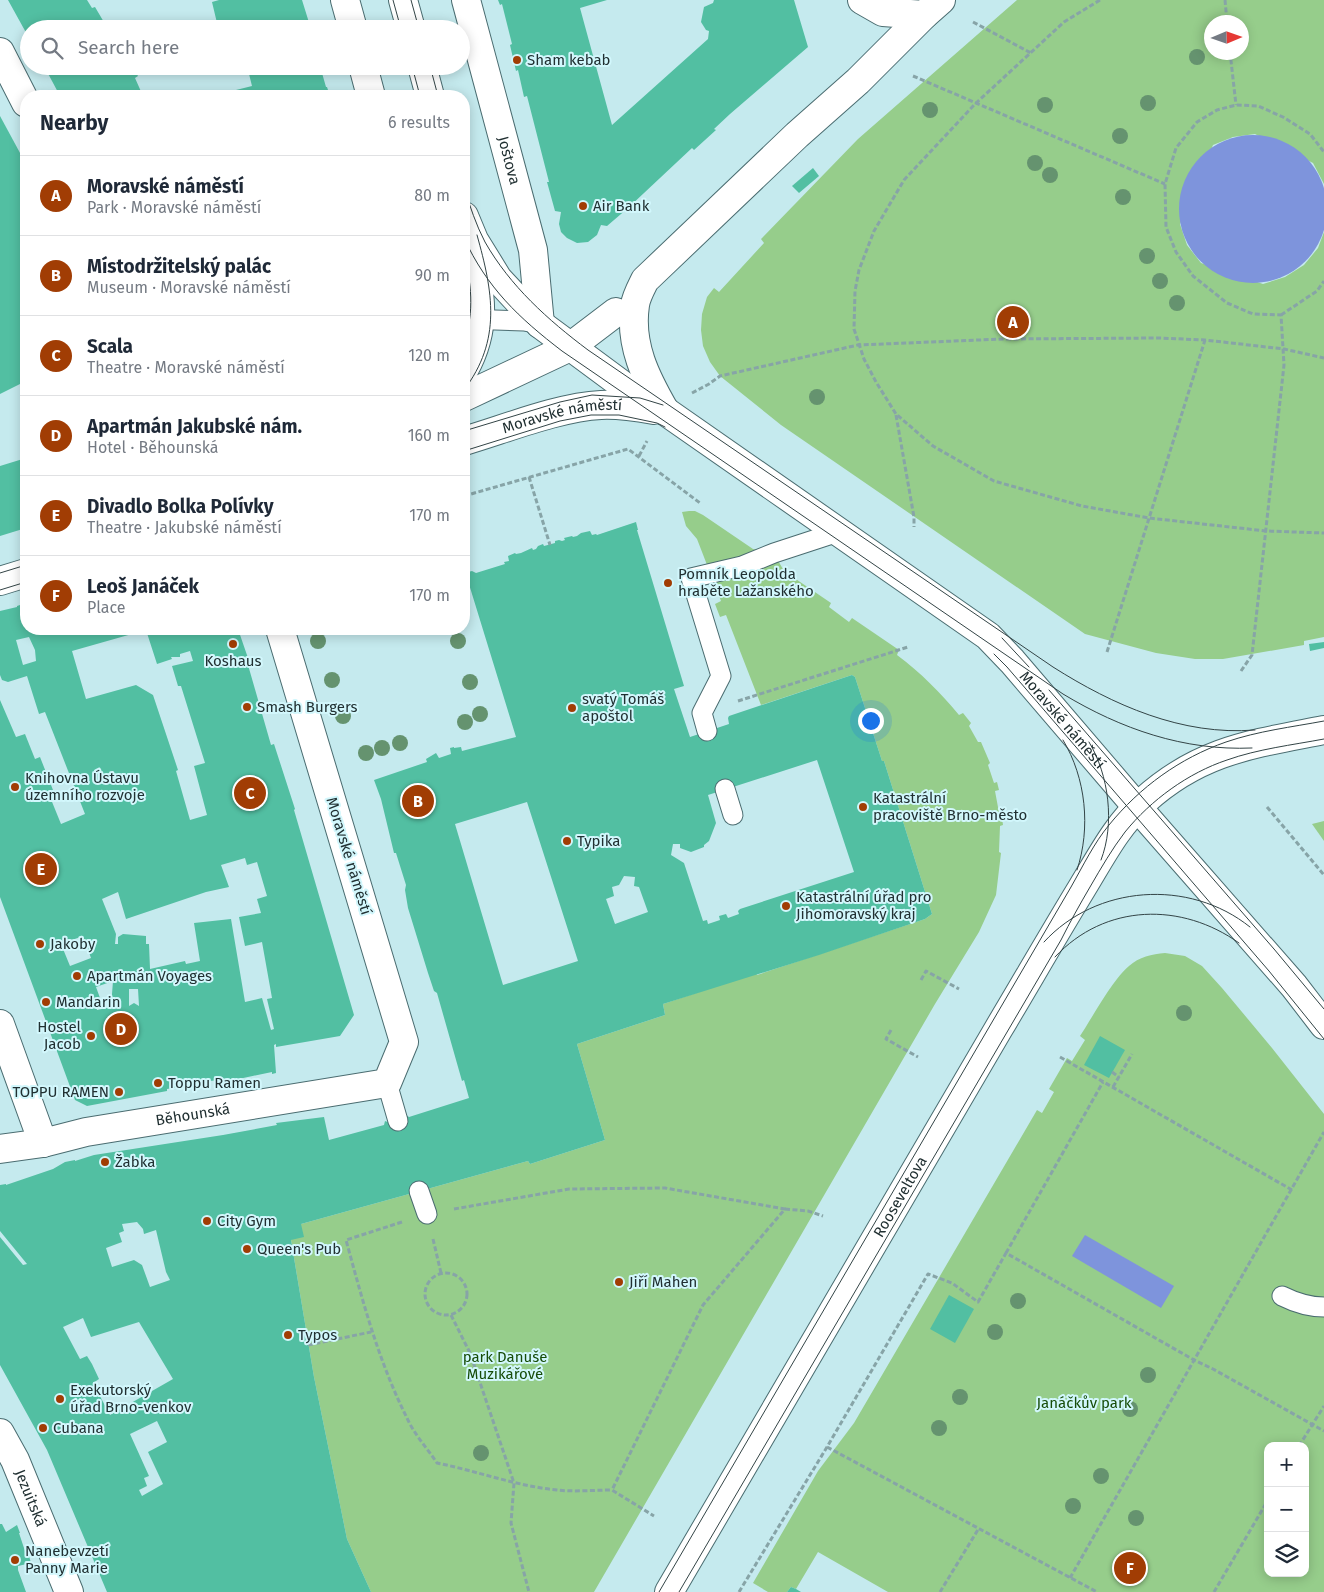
<!DOCTYPE html>
<html lang="en">
<head>
<meta charset="utf-8">
<style>
  body { margin:0; font-family:"Fira Sans",sans-serif; background:#f2f2f3; color:#1f2937 }
  .controls { position:absolute; right:15px; bottom:15px; display:grid; overflow:hidden; border-radius:10px; box-shadow:0 2px 12px #0003 }
  .controls button { width:45px; height:45px; display:grid; place-items:center; padding:0; border:0; border-bottom:1px solid #e0e1e3; background:#fff; color:#1f2937; font:25px sans-serif }
  .compass { position:absolute; left:1204px; top:15px; width:45px; height:45px; border-radius:50%; background:#fff; box-shadow:0 2px 12px #0003; rotate:88deg }
  .you { position:absolute; left:870px; top:720px; width:18px; height:18px; margin:-12px; border:4px solid #fff; border-radius:50%; background:#1a73e8; box-shadow:0 0 0 8px #1a73e833 }
  .badge { display:grid; place-items:center; width:32px; height:32px; border-radius:50%; background:#a13d04; color:#fff; font-size:16px; font-weight:700 }
  .pin { position:absolute; translate:-50% -50%; border:2px solid #fff; box-shadow:0 1px 5px #0006 }
  .list { margin:0; padding:0; list-style:none }
  h2 { display:flex; justify-content:space-between; align-items:center; height:65px; margin:0; padding:0 20px; font-size:21px }
  h2 small { font-size:16px; font-weight:400; color:#747a83 }
  .list li { display:grid; grid-template-columns:32px 1fr auto; gap:15px; align-items:center; box-sizing:border-box; height:80px; padding:0 20px; border-top:1px solid #e0e1e3 }
  .list b { display:block; font-size:19px; white-space:nowrap }
  .list p { margin:0; font-size:16px; white-space:nowrap; color:#747a83 }
  .list em { font-size:16px; font-style:normal; color:#747a83 }
  .icon { flex:none; width:28px; height:28px; fill:none; stroke:currentColor; stroke-width:2; stroke-linecap:round; stroke-linejoin:round }
  .map { position:relative; flex:none; width:1324px; height:1592px; overflow:hidden }
  .search { position:absolute; background:#fff; box-shadow:0 2px 12px #0003; left:20px; top:20px; width:450px; height:55px; display:flex; align-items:center; gap:12px; box-sizing:border-box; padding:0 18px; border-radius:28px; color:#747a83; font-size:19px }
  .panel { position:absolute; background:#fff; box-shadow:0 2px 12px #0003; left:20px; top:90px; width:450px; height:545px; border-radius:20px }
  .map>svg:first-child { display:block }
  .green { fill:#96cd8b; fill-rule:evenodd }
  .water { fill:#7e94dc }
  .building { fill:#52bfa2; fill-rule:evenodd }
  .lines { fill:none; stroke-linecap:round; stroke-linejoin:round }
  .service-casing { stroke:#4a6c70; stroke-width:21 }
  .pedestrian-casing { stroke:#4a6c70; stroke-width:30 }
  .minor-casing { stroke:#4a6c70; stroke-width:30 }
  .path { stroke:#87a4a7; stroke-width:3; stroke-dasharray:5 2.5; stroke-linecap:butt }
  .service { stroke:#fff; stroke-width:19 }
  .pedestrian { stroke:#fff; stroke-width:28 }
  .minor { stroke:#fff; stroke-width:28 }
  .tram { stroke:#334446; stroke-width:1 }
  .tree { fill:#65936f }
  .poi-dot { fill:#a13d04; stroke:#d2f7fc; stroke-width:2 }
  .labels { text-anchor:middle; stroke-width:4; stroke-linejoin:round; paint-order:stroke }
  .poi-label { font-size:15px; fill:#213032; stroke:#d2f7fc; text-anchor:start }
  .street-label { font-size:15px; fill:#213032; stroke:#d2f7fc }
  .park-label { font-size:15px; fill:#164c07; stroke:#d2f7fc }
</style>
</head>
<body>
<div class="map">
<svg width="1324" height="1592" viewBox="0 0 1324 1592">
  <rect width="100%" height="100%" fill="#c5eaee"/>
  <g class="green">
    <path d="M1017,0H1324V184L1313,163L1255,134L1233,137L1213,145L1180,224L1187,245L1201,263L1263,284L1285,277L1304,265L1318,248L1324,232V637L1304,641V645L1223,659H1195L1156,653L1085,634L781,425L720,376L710,362L703,346L701,330L702,314L707,297L714,288L719,292L764,243L761,239L858,139ZM1212,22H1242V52H1212Z"/>
    <path d="M689,511H695L703,515L753,549L768,552L776,557L784,571L831,603L829,607L849,622L852,618L899,650L897,655C921,673 940,692 959,715L963,713L971,723L969,726L978,742H981L990,763L988,765L994,783L997,782L999,790L995,791L1000,818H1002L1003,825L1000,826L999,852L1001,853L996,895L979,932L935,1004L594,1592H371L347,1539L314,1377L291,1240L301,1224L528,1161L530,1164L605,1140L577,1044L665,1015L663,1004L756,973L757,975L925,919L932,914L884,761H882L855,677L852,675L761,705L726,615L720,617L715,604L721,601L697,539L686,526L682,512Z"/>
    <polygon points="1324,821 1324,841 1312,824"/>
    <path d="M1165,953L1185,956L1202,966L1222,988L1272,1048L1324,1114V1592H888L818,1552L796,1589L791,1587L787,1592H768L753,1583L818,1471L854,1423L1037,1110L1042,1113L1054,1092L1049,1089L1067,1058L1072,1061L1085,1040L1080,1036C1092,1018 1113,979 1129,966C1139,957 1152,954 1165,953ZM1268,1446H1305V1573H1268Z"/>
  </g>
  <g class="water">
    <circle cx="1253" cy="209" r="74"/>
    <polygon points="1085,1235 1174,1286 1161,1308 1072,1256"/>
  </g>
  <g class="building">
    <polygon points="8,0 87,0 92,8 95,7 108,29 29,29 29,38"/>
    <polygon points="219,0 302,0 311,29 227,29 225,21 217,23 212,2"/>
    <polygon points="498,0 607,0 580,8 612,125 708,39 709,31 706,30 701,22 704,7 713,3 714,0 794,0 808,47 730,114 714,129 716,130 694,150 692,148 628,208 607,226 601,225 597,235 588,242 577,243 567,238 561,232 559,224 561,212 555,211 547,182 549,182 527,96 524,97 518,70 516,71 510,45 512,44 502,4 500,5"/>
    <polygon points="44,66 132,66 138,76 135,78 143,96 60,96"/>
    <polygon points="247,66 320,66 326,87 327,87 330,96 212,96 252,86"/>
    <polygon points="0,116 26,164 26,381 0,394"/>
    <polygon points="813,168 819,176 799,193 792,186"/>
    <polygon points="26,458 26,528 0,536 0,466"/>
    <path d="M636,522L638,530H637L684,686L674,689L690,737L729,724L728,718L729,716L852,675L855,677L882,761H884L932,914L925,919L819,955L663,1004L665,1015L577,1044L605,1140L530,1164L528,1161L301,1224L304,1237L291,1240L314,1377L347,1539L371,1592H107L47,1450L0,1365V1237L23,1265L27,1264L0,1231V1185L6,1184V1185L53,1169L65,1162L75,1160V1161L94,1155L223,1135L277,1125L276,1123L324,1117L329,1140L384,1125L385,1121L390,1123L406,1115L409,1117L469,1098L464,1080L462,1081L437,993L434,991L428,973L408,908L405,890L406,885L396,853H394L381,799L374,780L427,762L426,759L436,753L439,758L451,754L450,748L454,747V748L461,747L462,751L516,737L468,581L466,582L464,573L472,571L476,573L505,564L504,562L509,561L508,556L515,553L516,554L521,553L532,548L533,550L536,549L538,546L543,544L544,546L555,543V541L559,540L562,541L565,540L564,538L572,536L573,537L577,536L581,533L590,531L592,535L596,534L597,535ZM817,760L854,872L740,909L738,911L739,914L728,918L726,914L719,916L720,920L708,924L707,920L703,921L684,863L671,855L673,844H680V848L691,852L704,847V845L709,841L716,823L708,795ZM527,802L578,961L503,985L455,824ZM624,876L635,877L634,886L639,887L648,912L615,924L606,899L614,896L612,887L619,885ZM137,1222L143,1229L144,1234L156,1230L166,1272L170,1280L150,1287L142,1265L134,1260L112,1267L106,1248L122,1242L119,1233L124,1231L122,1224ZM83,1318L91,1337L139,1322L173,1379L110,1415L93,1383L99,1379L92,1364L87,1356L80,1359L63,1327ZM157,1421L167,1442L148,1452L163,1484L142,1496L139,1490L147,1486L144,1478L149,1476L130,1434Z"/>
    <path d="M26,603V629H183L184,633L193,631L192,629H238L248,658H246L271,745L274,744L295,809L294,810L354,1015L340,1036L276,1047V1044L274,1045L276,1073L272,1074V1072L234,1080V1079L209,1081L210,1082L167,1089V1091L87,1106L75,1100L0,897V700L16,737L25,734L35,759L40,757L53,790L48,792L61,824L85,814L45,712L39,714L27,676L8,682L2,680L0,675V611L17,607V606ZM146,630L157,664L172,659L171,657H180V654L190,651L193,661L172,666L178,686H181L205,763L194,766L207,815L190,820L176,771L178,770L153,695L136,685L86,699L72,651ZM29,637L35,650L36,661L23,665L16,640ZM245,858L247,865L257,862L267,896L257,899L261,913L239,917L245,946L262,942L272,998L267,999L274,1029L271,1030L262,998L245,1002L231,919L194,923L200,961L186,964L185,961L150,969L149,944H146V936L123,934L118,937V944H115L116,934L102,899L118,892L126,919L206,892L229,887L221,865ZM83,936L91,958L70,966L61,944ZM113,981L111,1007L97,1010L94,1001L100,998L96,987ZM129,989H138L139,1006L134,1003L129,1006Z"/>
    <polygon points="1324,642 1324,648 1310,651 1309,644"/>
    <polygon points="1100,1036 1125,1050 1109,1078 1084,1065"/>
    <polygon points="949,1295 974,1309 955,1343 930,1329"/>
    <polygon points="0,1524 2,1524 6,1532 17,1525 20,1533 19,1533 27,1557 29,1556 31,1563 18,1566 18,1570 26,1592 0,1592"/>
    <polygon points="791,1587 796,1589 801,1592 787,1592"/>
  </g>
  <g class="lines">
    <defs>
      <g id="service">
        <polyline points="464,319 524,321 540,324"/>
        <polyline points="707,731 702,713 721,676 691,578 742,566 774,553 829,535 834,528"/>
        <polyline points="725,789 733,815"/>
        <polyline points="387,1083 398,1121"/>
        <polyline points="419,1191 427,1214"/>
        <path d="M1282,1296C1296,1303 1308,1307 1324,1307"/>
      </g>
      <g id="pedestrian">
        <polyline points="345,0 353,29"/>
        <polyline points="403,0 411,29"/>
        <path id="s1" d="M466,0L533,250L540,324"/>
        <polyline points="0,52 26,103"/>
        <polyline points="363,66 371,96"/>
        <polyline points="422,66 430,96"/>
        <polyline points="464,216 474,240 498,279 540,324 640,398"/>
        <path d="M464,370C488,327 481,293 470,248"/>
        <polyline points="464,397 570,347 616,312"/>
        <path id="s2" d="M464,441C505,429 559,407 601,405C619,404 637,407 654,410"/>
        <polyline points="0,581 26,573"/>
        <polyline points="0,1024 43,1143"/>
        <path id="s3" d="M0,1149L43,1143L86,1132L387,1083L404,1042L280,629"/>
      </g>
      <g id="minor">
        <polyline points="862,0 883,12 924,15"/>
        <path id="s4" d="M640,398L665,411L988,636L1012,661L1131,800L1294,986L1324,1025"/>
        <path d="M665,411C646,378 629,345 635,305C636,297 641,288 645,280L797,135L858,81L924,15L941,0"/>
        <path id="s5" d="M0,1433L15,1460L69,1592"/>
        <path id="s6" d="M669,1592C780,1405 888,1216 999,1028C1027,981 1054,934 1082,888C1101,857 1117,825 1144,801C1200,750 1253,744 1324,730"/>
      </g>
    </defs>
    <use href="#service" class="service-casing"/>
    <use href="#pedestrian" class="pedestrian-casing"/>
    <use href="#minor" class="minor-casing"/>
    <g class="path">
      <polyline points="1100,0 1064,22 975,104 904,180 874,231 859,270 855,291 854,329 864,359 876,382 896,414 933,446 994,481 1082,506 1149,518 1266,531 1324,533"/>
      <polyline points="1225,0 1227,22"/>
      <polyline points="973,22 1031,53"/>
      <polyline points="1230,52 1236,105"/>
      <polyline points="913,76 1165,184"/>
      <polyline points="1281,315 1317,291 1324,281"/>
      <polyline points="692,393 709,384 720,376 858,345 1003,339 1160,338 1205,340 1284,349 1324,358"/>
      <polyline points="896,415 914,517 914,527"/>
      <polyline points="639,456 647,441"/>
      <polyline points="529,477 550,545"/>
      <polyline points="464,496 628,449 700,503"/>
      <polyline points="1107,652 1205,340"/>
      <polyline points="1241,671 1252,655 1284,365 1281,315 1253,314 1227,303 1193,276 1176,252 1166,227 1165,184 1176,148 1197,122 1217,110 1236,105 1258,106 1283,117 1310,134 1324,152"/>
      <polyline points="738,701 908,647"/>
      <polyline points="1267,807 1324,875"/>
      <polyline points="921,980 926,971 959,989"/>
      <polyline points="891,1030 886,1039 918,1057"/>
      <polyline points="1060,1057 1292,1190"/>
      <polyline points="1112,1072 1119,1077"/>
      <polyline points="1113,1087 1132,1054"/>
      <polyline points="454,1209 569,1189 665,1188 785,1209 703,1305 612,1490 654,1516"/>
      <polyline points="785,1209 808,1211 823,1216"/>
      <path d="M402,1222L346,1240C363,1302 378,1360 407,1418C414,1434 427,1448 437,1463C477,1471 516,1486 557,1490C575,1492 594,1490 612,1490"/>
      <polyline points="433,1239 441,1273"/>
      <polyline points="1006,1253 1103,1082"/>
      <circle cx="446" cy="1294" r="21"/>
      <polyline points="451,1315 470,1353 514,1483 511,1523 529,1592"/>
      <polyline points="308,1345 371,1332"/>
      <polyline points="1299,1446 1324,1406"/>
      <polyline points="827,1447 1097,1592"/>
      <polyline points="1070,1578 1324,1132"/>
      <polyline points="739,1592 827,1447 928,1274 952,1283 978,1302 1006,1253 1194,1360 1213,1369 1324,1431"/>
      <polyline points="940,1592 979,1528"/>
      <polyline points="1214,1592 1268,1500"/>
    </g>
    <use href="#service" class="service"/>
    <use href="#pedestrian" class="pedestrian"/>
    <use href="#minor" class="minor"/>
    <g class="tram">
      <polyline points="393,0 401,29"/>
      <polyline points="411,0 419,29"/>
      <polyline points="412,66 420,96"/>
      <polyline points="430,66 438,96"/>
      <path d="M464,188C470,206 476,225 485,242C510,286 548,320 588,350L1053,667C1113,705 1182,736 1255,730"/>
      <path d="M464,238C487,288 519,318 562,351L1063,694C1121,729 1184,751 1252,748"/>
      <path d="M464,253C471,282 475,312 464,341"/>
      <path d="M464,390C502,340 493,292 477,235"/>
      <polyline points="464,431 560,402 592,395 640,398 663,405"/>
      <polyline points="464,451 560,421 591,415 619,415 657,423 665,427"/>
      <polyline points="0,573 26,565"/>
      <polyline points="0,590 26,582"/>
      <polyline points="1002,638 1029,667"/>
      <polyline points="994,654 1007,667 1269,971 1324,1039"/>
      <polyline points="1049,690 1274,949 1324,1009"/>
      <path d="M1063,740C1086,778 1091,828 1077,870"/>
      <path d="M1089,742C1109,775 1115,824 1101,860"/>
      <path d="M1044,942C1096,885 1189,878 1250,927"/>
      <path d="M1055,957C1105,903 1182,902 1239,943"/>
      <path d="M659,1592L1071,887C1083,866 1094,843 1109,825C1140,787 1180,758 1226,742C1258,731 1292,727 1324,721"/>
      <path d="M679,1592L1061,940C1070,922 1080,904 1090,887C1101,868 1112,849 1125,832C1151,800 1188,773 1227,760C1258,749 1292,745 1324,739"/>
    </g>
  </g>
  <g class="tree">
    <circle cx="1197" cy="57" r="8"/>
    <circle cx="1148" cy="103" r="8"/>
    <circle cx="1045" cy="105" r="8"/>
    <circle cx="930" cy="110" r="8"/>
    <circle cx="1120" cy="136" r="8"/>
    <circle cx="1035" cy="163" r="8"/>
    <circle cx="1050" cy="175" r="8"/>
    <circle cx="1123" cy="197" r="8"/>
    <circle cx="1147" cy="256" r="8"/>
    <circle cx="1160" cy="281" r="8"/>
    <circle cx="1177" cy="303" r="8"/>
    <circle cx="817" cy="397" r="8"/>
    <circle cx="318" cy="641" r="8"/>
    <circle cx="458" cy="641" r="8"/>
    <circle cx="332" cy="680" r="8"/>
    <circle cx="470" cy="682" r="8"/>
    <circle cx="480" cy="714" r="8"/>
    <circle cx="343" cy="716" r="8"/>
    <circle cx="465" cy="722" r="8"/>
    <circle cx="400" cy="743" r="8"/>
    <circle cx="382" cy="748" r="8"/>
    <circle cx="366" cy="753" r="8"/>
    <circle cx="1184" cy="1013" r="8"/>
    <circle cx="1018" cy="1301" r="8"/>
    <circle cx="995" cy="1332" r="8"/>
    <circle cx="1148" cy="1375" r="8"/>
    <circle cx="960" cy="1397" r="8"/>
    <circle cx="1130" cy="1409" r="8"/>
    <circle cx="939" cy="1428" r="8"/>
    <circle cx="481" cy="1453" r="8"/>
    <circle cx="1101" cy="1476" r="8"/>
    <circle cx="1073" cy="1506" r="8"/>
    <circle cx="1136" cy="1518" r="8"/>
  </g>
  <g class="poi-dot">
    <circle cx="517" cy="60" r="5"/>
    <circle cx="583" cy="206" r="5"/>
    <circle cx="668" cy="583" r="5"/>
    <circle cx="233" cy="644" r="5"/>
    <circle cx="247" cy="707" r="5"/>
    <circle cx="572" cy="708" r="5"/>
    <circle cx="15" cy="787" r="5"/>
    <circle cx="863" cy="807" r="5"/>
    <circle cx="567" cy="841" r="5"/>
    <circle cx="786" cy="906" r="5"/>
    <circle cx="40" cy="944" r="5"/>
    <circle cx="77" cy="976" r="5"/>
    <circle cx="46" cy="1002" r="5"/>
    <circle cx="91" cy="1036" r="5"/>
    <circle cx="158" cy="1083" r="5"/>
    <circle cx="119" cy="1092" r="5"/>
    <circle cx="105" cy="1162" r="5"/>
    <circle cx="207" cy="1221" r="5"/>
    <circle cx="247" cy="1249" r="5"/>
    <circle cx="619" cy="1282" r="5"/>
    <circle cx="288" cy="1335" r="5"/>
    <circle cx="60" cy="1399" r="5"/>
    <circle cx="43" cy="1428" r="5"/>
    <circle cx="15" cy="1560" r="5"/>
  </g>
  <g class="labels">
    <g class="poi-label">
      <text x="527" y="65">Sham kebab</text>
      <text x="593" y="211">Air Bank</text>
      <text x="678" y="579">Pomník Leopolda<tspan x="678" dy="17">hraběte Lažanského</tspan></text>
      <text x="233" y="666" text-anchor="middle">Koshaus</text>
      <text x="582" y="704">svatý Tomáš<tspan x="582" dy="17">apoštol</tspan></text>
      <text x="257" y="712">Smash Burgers</text>
      <text x="25" y="783">Knihovna Ústavu<tspan x="25" dy="17">územního rozvoje</tspan></text>
      <text x="873" y="803">Katastrální<tspan x="873" dy="17">pracoviště Brno-město</tspan></text>
      <text x="577" y="846">Typika</text>
      <text x="796" y="902">Katastrální úřad pro<tspan x="796" dy="17">Jihomoravský kraj</tspan></text>
      <text x="50" y="949">Jakoby</text>
      <text x="87" y="981">Apartmán Voyages</text>
      <text x="56" y="1007">Mandarin</text>
      <text x="81" y="1032" text-anchor="end">Hostel<tspan x="81" dy="17">Jacob</tspan></text>
      <text x="168" y="1088">Toppu Ramen</text>
      <text x="109" y="1097" text-anchor="end">TOPPU RAMEN</text>
      <text x="115" y="1167">Žabka</text>
      <text x="217" y="1226">City Gym</text>
      <text x="257" y="1254">Queen's Pub</text>
      <text x="629" y="1287">Jiří Mahen</text>
      <text x="298" y="1340">Typos</text>
      <text x="70" y="1395">Exekutorský<tspan x="70" dy="17">úřad Brno-venkov</tspan></text>
      <text x="53" y="1433">Cubana</text>
      <text x="25" y="1556">Nanebevzetí<tspan x="25" dy="17">Panny Marie</tspan></text>
    </g>
    <g class="street-label">
      <text dy="5" stroke="none"><textPath href="#s1" startOffset="166">Joštova</textPath></text>
      <text dy="5" stroke="none"><textPath href="#s2" startOffset="102">Moravské náměstí</textPath></text>
      <text dy="5" stroke="none"><textPath href="#s4" startOffset="534">Moravské náměstí</textPath></text>
      <text transform="translate(349 856) rotate(73)" y="5">Moravské náměstí</text>
      <text dy="5" stroke="none"><textPath href="#s3" startOffset="196">Běhounská</textPath></text>
      <text dy="5" stroke="none"><textPath href="#s6" startOffset="458">Rooseveltova</textPath></text>
      <text dy="5" stroke="none"><textPath href="#s5" startOffset="72">Jezuitská</textPath></text>
    </g>
    <g class="park-label">
      <text x="505" y="1362">park Danuše<tspan x="505" dy="17">Muzikářové</tspan></text>
      <text x="1084" y="1408">Janáčkův park</text>
    </g>
  </g>
</svg>
<div class="controls">
<button>+</button>
<button>−</button>
<button><svg class="icon" aria-label="layers" viewBox="0 0 24 24"><path d="M12 4l9 5-9 5-9-5zM3 14l9 5 9-5"/></svg></button>
</div>
<svg class="compass" viewBox="-18 -18 36 36"><path d="M0-13l5 13h-10z" fill="#e53935"/><path d="M0 13l5-13h-10z" fill="#747a83"/></svg>
<div class="you"></div>
<div class="pin badge" style="left:1013px;top:322px">A</div>
<div class="pin badge" style="left:418px;top:801px">B</div>
<div class="pin badge" style="left:250px;top:793px">C</div>
<div class="pin badge" style="left:121px;top:1029px">D</div>
<div class="pin badge" style="left:41px;top:869px">E</div>
<div class="pin badge" style="left:1130px;top:1568px">F</div>
<div class="search"><svg class="icon" aria-label="search" viewBox="0 0 24 24"><circle cx="10" cy="10" r="6"/><path d="M15 15l6 6"/></svg>Search here</div>
<section class="panel">
<h2>Nearby<small>6 results</small></h2>
<ul class="list">
<li><span class="badge">A</span><div><b>Moravské náměstí</b><p>Park · Moravské náměstí</p></div><em>80 m</em></li>
<li><span class="badge">B</span><div><b>Místodržitelský palác</b><p>Museum · Moravské náměstí</p></div><em>90 m</em></li>
<li><span class="badge">C</span><div><b>Scala</b><p>Theatre · Moravské náměstí</p></div><em>120 m</em></li>
<li><span class="badge">D</span><div><b>Apartmán Jakubské nám.</b><p>Hotel · Běhounská</p></div><em>160 m</em></li>
<li><span class="badge">E</span><div><b>Divadlo Bolka Polívky</b><p>Theatre · Jakubské náměstí</p></div><em>170 m</em></li>
<li><span class="badge">F</span><div><b>Leoš Janáček</b><p>Place</p></div><em>170 m</em></li>
</ul>
</section>
</div>
</body>
</html>
